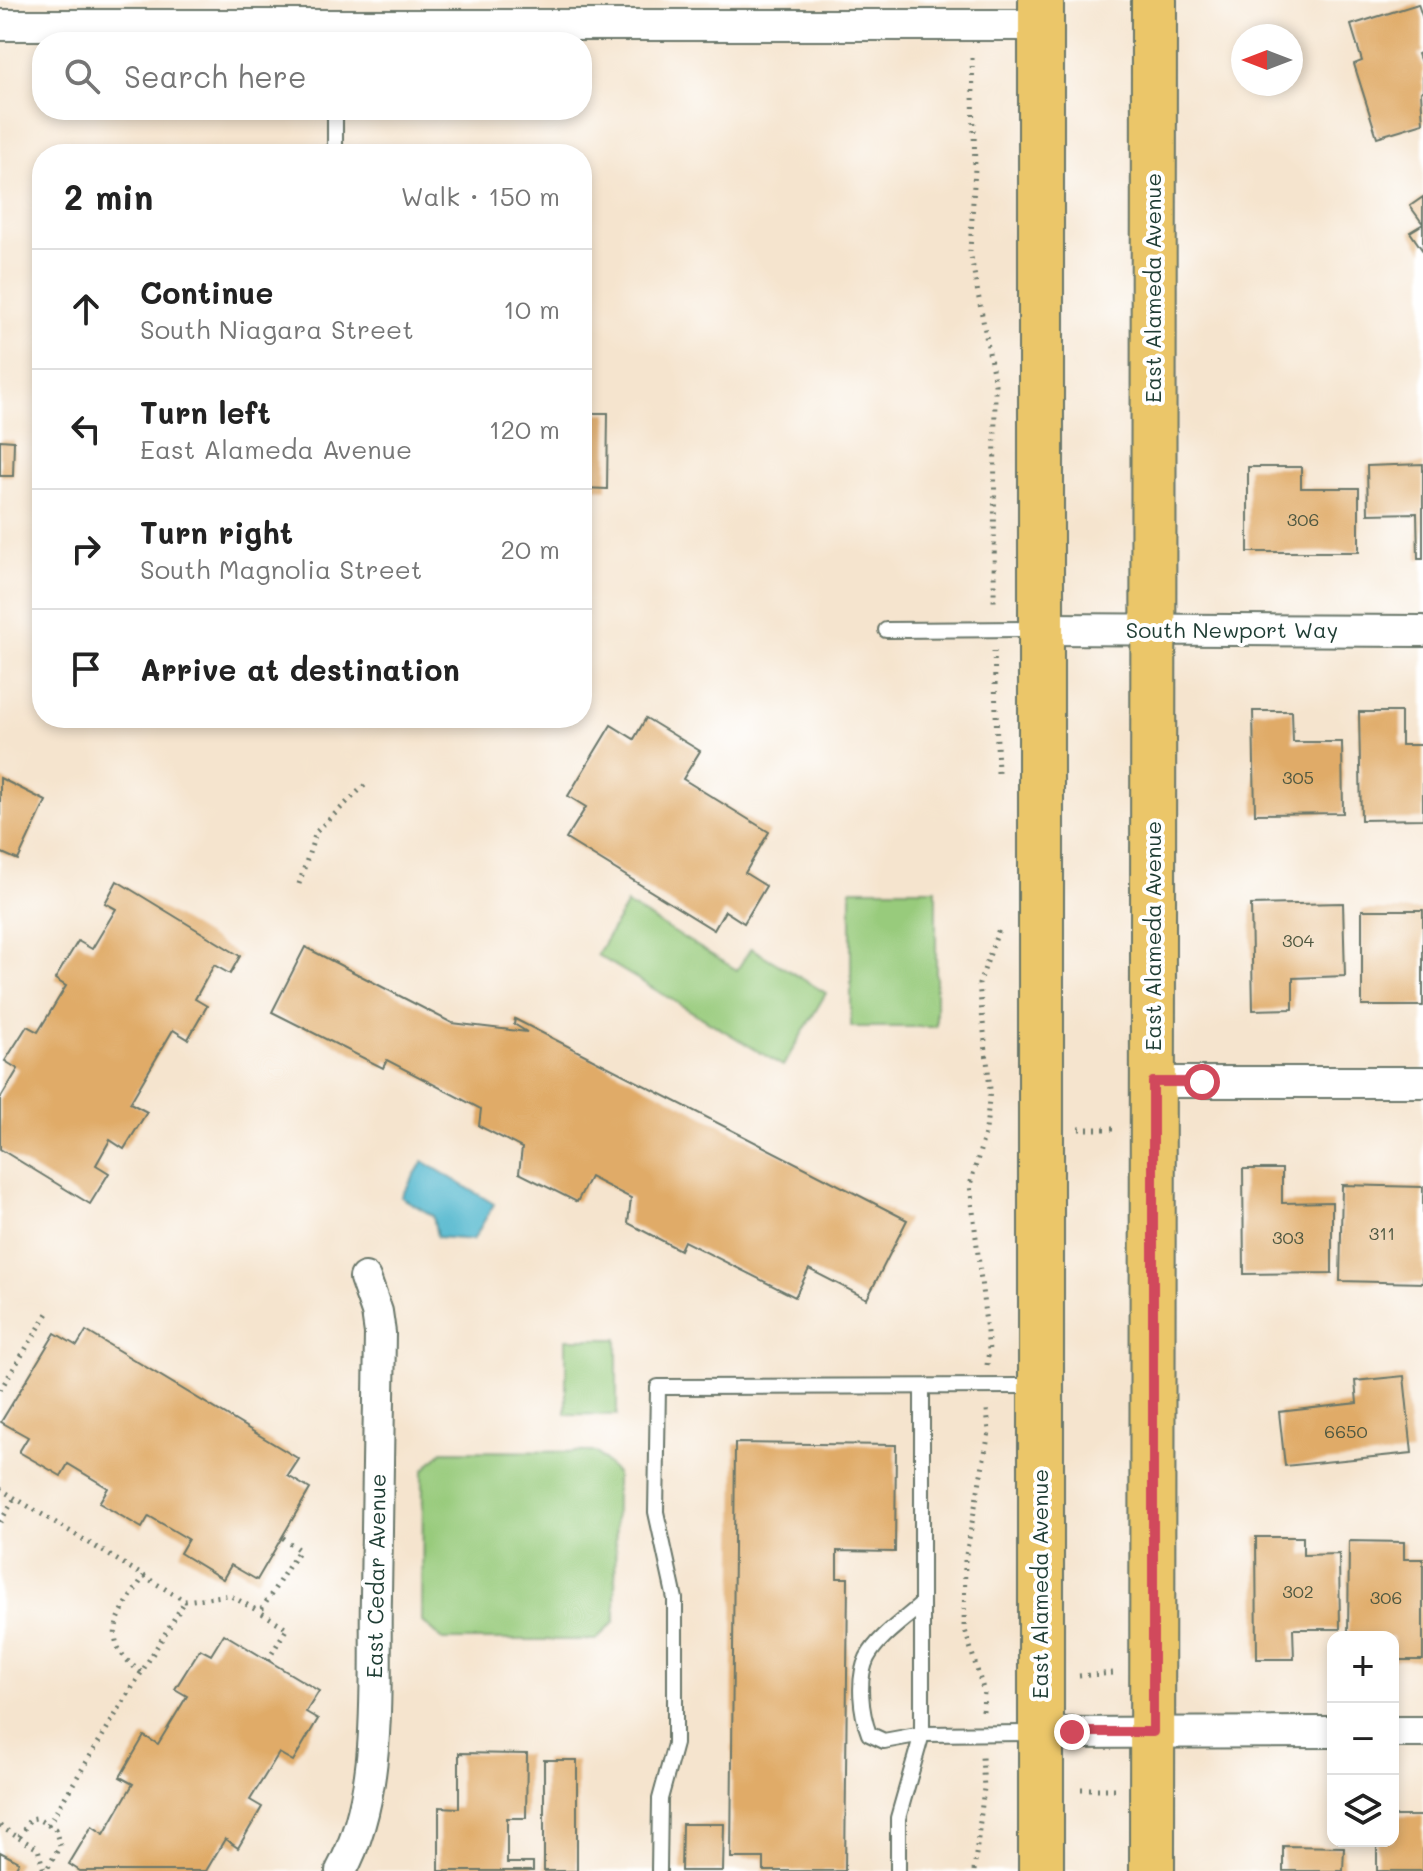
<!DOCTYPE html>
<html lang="en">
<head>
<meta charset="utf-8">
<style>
  body { margin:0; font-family:Mali,sans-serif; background:#f6f6f6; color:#222 }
  .controls { position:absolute; right:24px; bottom:24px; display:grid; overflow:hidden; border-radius:16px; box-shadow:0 4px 12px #0003 }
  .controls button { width:72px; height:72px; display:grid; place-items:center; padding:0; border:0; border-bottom:2px solid #e0e0e0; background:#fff; color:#222; font:40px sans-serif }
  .compass { position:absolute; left:1231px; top:24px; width:72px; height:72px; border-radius:50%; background:#fff; box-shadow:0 4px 12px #0003; rotate:270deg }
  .stop { position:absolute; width:24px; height:24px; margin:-18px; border:6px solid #d1495b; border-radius:50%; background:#fff }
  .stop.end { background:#d1495b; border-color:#fff; box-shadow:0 2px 8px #0008 }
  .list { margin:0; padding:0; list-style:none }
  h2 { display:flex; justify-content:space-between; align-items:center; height:104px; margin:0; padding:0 32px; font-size:34px }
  h2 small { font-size:26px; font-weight:400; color:#767676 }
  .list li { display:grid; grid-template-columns:52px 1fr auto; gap:24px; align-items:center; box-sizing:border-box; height:120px; padding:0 32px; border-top:2px solid #e0e0e0 }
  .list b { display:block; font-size:30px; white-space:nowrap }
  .list p { margin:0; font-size:26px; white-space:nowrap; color:#767676 }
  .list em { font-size:26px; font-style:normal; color:#767676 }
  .icon { flex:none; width:44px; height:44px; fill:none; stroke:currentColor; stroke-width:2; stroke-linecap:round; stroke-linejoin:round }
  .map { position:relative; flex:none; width:1423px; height:1871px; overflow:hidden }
  .search { position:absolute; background:#fff; box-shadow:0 4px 12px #0003; left:32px; top:32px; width:560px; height:88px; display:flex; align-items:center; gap:20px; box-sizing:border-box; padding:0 28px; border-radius:32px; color:#767676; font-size:30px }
  .panel { position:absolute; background:#fff; box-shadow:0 4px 12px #0003; left:32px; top:144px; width:560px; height:584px; border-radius:32px }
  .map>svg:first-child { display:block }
  .green { fill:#98cb7b; stroke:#5c8458; stroke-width:2 }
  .water { fill:#4db5cc; stroke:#367980; stroke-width:2 }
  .building { fill:#e0ab68 }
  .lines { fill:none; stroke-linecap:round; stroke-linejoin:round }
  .lane-casing { stroke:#6a776a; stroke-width:18 }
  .street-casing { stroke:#6a776a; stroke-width:34 }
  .primary-casing { stroke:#6a776a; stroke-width:48 }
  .path { stroke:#6a776a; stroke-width:5; stroke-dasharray:2 6; stroke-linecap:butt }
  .lane { stroke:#fff; stroke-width:14 }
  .street { stroke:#fff; stroke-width:30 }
  .primary { stroke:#ebc669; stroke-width:44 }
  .route { stroke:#d1495b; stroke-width:10 }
  .labels { text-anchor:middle; stroke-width:8; stroke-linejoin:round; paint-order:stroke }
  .number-label { font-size:18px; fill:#4f5841 }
  .street-label { font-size:22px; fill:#1f3d34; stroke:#fff }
</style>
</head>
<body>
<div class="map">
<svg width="1423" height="1871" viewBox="0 0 1423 1871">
  <rect width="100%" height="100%" fill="#fff"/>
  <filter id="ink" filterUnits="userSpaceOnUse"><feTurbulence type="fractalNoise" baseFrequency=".0125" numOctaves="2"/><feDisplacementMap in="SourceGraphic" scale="16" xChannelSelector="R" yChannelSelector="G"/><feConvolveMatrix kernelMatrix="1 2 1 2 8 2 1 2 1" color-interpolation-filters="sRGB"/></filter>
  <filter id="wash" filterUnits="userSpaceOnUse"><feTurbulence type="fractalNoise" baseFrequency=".006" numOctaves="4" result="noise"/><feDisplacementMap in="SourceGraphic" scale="32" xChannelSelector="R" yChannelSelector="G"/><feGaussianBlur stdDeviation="1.8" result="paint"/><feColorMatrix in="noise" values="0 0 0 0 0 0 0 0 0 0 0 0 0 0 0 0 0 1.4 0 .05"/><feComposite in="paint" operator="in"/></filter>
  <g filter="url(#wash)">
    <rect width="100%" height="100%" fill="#f5e4ce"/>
    <g class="green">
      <rect x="851" y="889" width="85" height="138"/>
      <polygon points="627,904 737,970 751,948 826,993 783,1066 597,955"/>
      <polygon points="566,1339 617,1339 617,1415 566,1414"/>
      <polygon points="442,1451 596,1452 616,1473 615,1621 596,1640 443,1640 422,1621 423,1471"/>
    </g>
    <polygon class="water" points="423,1161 494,1204 473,1240 437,1237 433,1216 401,1197"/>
    <g id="blocks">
      <g class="building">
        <polygon points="1418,4 1423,19 1423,52 1418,54 1423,68 1423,91 1421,92 1423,123 1377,137 1354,64 1362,61 1351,25"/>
        <polygon points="1423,197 1423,251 1410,232 1423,224 1410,206"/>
        <polygon points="582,413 608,413 607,489 582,488"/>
        <polygon points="0,440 14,441 13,476 0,476"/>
        <polygon points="1423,464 1423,559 1418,559 1417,513 1368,514 1367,466"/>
        <polygon points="1248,467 1301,467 1301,488 1359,488 1359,552 1248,552"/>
        <polygon points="1253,711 1292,711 1293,742 1342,742 1343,813 1255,814"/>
        <polygon points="1359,712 1401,712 1401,745 1423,745 1423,819 1361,820"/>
        <polygon points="646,718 700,751 683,779 769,832 745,873 766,886 744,923 725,911 714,930 566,839 586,807 568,796 611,725 634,739"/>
        <polygon points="0,778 46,801 18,860 0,852"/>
        <polygon points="117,881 240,956 230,974 214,965 195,999 207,1006 188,1039 173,1030 130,1103 147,1112 124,1149 110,1140 96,1165 109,1173 90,1204 0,1149 0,1099 18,1069 5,1061 27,1026 38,1032 66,986 55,979 78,941 92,949 116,909 105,903"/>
        <polygon points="1343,903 1345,976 1293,978 1293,1009 1253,1010 1251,905"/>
        <rect x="1362" y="910" width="61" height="96"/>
        <polygon points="305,947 452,1023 527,1032 514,1024 515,1019 907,1220 867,1299 809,1269 795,1297 684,1241 680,1250 628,1223 631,1198 590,1177 577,1202 519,1173 522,1148 479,1126 481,1109 387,1060 383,1068 272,1012"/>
        <polygon points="1243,1169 1282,1169 1282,1203 1332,1202 1332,1273 1244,1274"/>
        <polygon points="1342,1185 1423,1187 1423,1283 1340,1281"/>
        <polygon points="86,1331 299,1459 288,1476 310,1489 257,1580 231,1565 223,1579 180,1553 188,1539 149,1516 142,1528 99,1503 108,1488 68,1464 61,1476 19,1452 28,1437 1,1422 55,1333 77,1346"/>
        <polygon points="1404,1376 1412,1453 1285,1466 1279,1412 1357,1403 1355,1381"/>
        <polygon points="735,1443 896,1445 895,1552 837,1551 837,1578 848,1578 845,1871 764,1871 764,1858 731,1858"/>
        <polygon points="1256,1537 1303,1537 1303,1555 1339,1554 1340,1629 1293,1629 1294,1659 1257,1659"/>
        <polygon points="1349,1541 1404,1542 1404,1559 1423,1559 1423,1660 1393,1660 1393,1637 1348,1637"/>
        <polygon points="224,1634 319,1691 306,1712 318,1719 293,1761 279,1753 250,1800 262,1807 238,1848 225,1839 206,1871 80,1871 69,1864 92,1826 104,1834 133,1784 120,1777 144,1736 158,1744 187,1696 175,1689 200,1649 211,1655"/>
        <polygon points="459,1753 527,1754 526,1818 507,1818 507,1863 533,1863 533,1871 439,1871 439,1807 459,1808"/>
        <rect x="544" y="1760" width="33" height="111"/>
        <polygon points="1393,1816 1423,1816 1423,1871 1377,1871 1377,1841 1393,1841"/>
        <polygon points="682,1824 724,1824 723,1871 681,1871"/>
        <polygon points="1283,1846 1344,1847 1343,1871 1283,1871"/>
        <polygon points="0,1852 19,1862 14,1871 0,1871"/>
      </g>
    </g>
  </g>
  <g filter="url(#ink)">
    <use href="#blocks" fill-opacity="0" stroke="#6a776a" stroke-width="2"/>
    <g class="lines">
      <defs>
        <g id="lane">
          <polyline points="335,110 335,154"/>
          <polyline points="886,630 1038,629"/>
          <polyline points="922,1387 922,1734 1035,1733"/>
          <polyline points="659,1871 660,1799 675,1744 675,1599 656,1512 658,1387 1036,1386"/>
          <path d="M898,1871V1818L922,1734L884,1741L869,1734C861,1713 857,1679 867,1658C878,1637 904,1620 922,1604"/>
        </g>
        <g id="street">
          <polyline points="0,25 1041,25"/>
          <polyline points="1041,629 1423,631"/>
          <polyline points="1153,1082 1423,1082"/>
          <polyline points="1393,1732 1423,1732"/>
          <polyline points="1041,1733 1333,1732"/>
          <path d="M341,1871C384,1793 374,1682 376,1595C377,1508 378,1421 380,1333L377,1312L365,1278"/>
        </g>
        <g id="primary">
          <polyline points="1041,1871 1041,0"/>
          <polyline points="1152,1871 1154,0"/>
        </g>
      </defs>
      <use href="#lane" class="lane-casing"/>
      <use href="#street" class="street-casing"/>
      <use href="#primary" class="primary-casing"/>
      <g class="path">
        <polyline points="972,58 975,168 970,251 995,384 994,605"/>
        <polyline points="994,651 998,773"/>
        <polyline points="299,884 316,832 367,783"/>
        <polyline points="1079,1129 1117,1129"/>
        <polyline points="987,1365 989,1350 970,1185 986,1130 990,1089 979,984 1000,926"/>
        <polyline points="0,1390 50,1310"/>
        <polyline points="0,1489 185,1601 229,1595 260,1612"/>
        <polyline points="0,1522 15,1498"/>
        <polyline points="268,1660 287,1628 260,1612 299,1550 282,1537"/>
        <path d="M141,1672C95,1639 120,1614 144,1576"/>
        <polyline points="1079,1676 1113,1673"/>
        <polyline points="983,1711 984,1692 964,1627 965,1560 989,1432 987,1410"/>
        <polyline points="1081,1789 1115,1789"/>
        <polyline points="48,1825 185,1601"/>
        <polyline points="0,1826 19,1838 30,1819 36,1818 55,1829 60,1846 46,1871"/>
        <polyline points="19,1838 38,1849 44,1871"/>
        <polyline points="974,1871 984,1788 982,1757"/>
      </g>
      <use href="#lane" class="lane"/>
      <use href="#street" class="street"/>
      <use href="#primary" class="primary"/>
    </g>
  </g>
  <g class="lines" filter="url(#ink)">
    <polyline class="route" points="1072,1732 1153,1732 1153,1082 1202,1082"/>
  </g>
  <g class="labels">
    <g class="number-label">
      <text x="1303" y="526">306</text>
      <text x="1298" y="784">305</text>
      <text x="1298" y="947">304</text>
      <text x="1382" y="1240">311</text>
      <text x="1288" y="1244">303</text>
      <text x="1346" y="1438">6650</text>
      <text x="1298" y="1598">302</text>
      <text x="1386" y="1604">306</text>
    </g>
    <g class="street-label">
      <text transform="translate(1153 288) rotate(-90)" y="8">East Alameda Avenue</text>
      <text x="1232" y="638">South Newport Way</text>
      <text transform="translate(1153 936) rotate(-90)" y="8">East Alameda Avenue</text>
      <text transform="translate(376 1576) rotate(-89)" y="8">East Cedar Avenue</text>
      <text transform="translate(1040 1584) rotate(-90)" y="8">East Alameda Avenue</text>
    </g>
  </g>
</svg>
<div class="controls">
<button>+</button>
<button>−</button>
<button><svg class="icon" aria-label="layers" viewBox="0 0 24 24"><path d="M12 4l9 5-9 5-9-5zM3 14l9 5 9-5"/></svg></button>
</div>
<svg class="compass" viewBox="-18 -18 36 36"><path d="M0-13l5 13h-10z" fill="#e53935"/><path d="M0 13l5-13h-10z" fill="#767676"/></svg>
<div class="stop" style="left:1202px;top:1082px"></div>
<div class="stop end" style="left:1072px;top:1732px"></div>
<div class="search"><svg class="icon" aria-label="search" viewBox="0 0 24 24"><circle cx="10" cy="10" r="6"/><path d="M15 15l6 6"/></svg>Search here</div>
<section class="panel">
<h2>2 min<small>Walk · 150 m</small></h2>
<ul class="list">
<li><svg class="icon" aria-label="ahead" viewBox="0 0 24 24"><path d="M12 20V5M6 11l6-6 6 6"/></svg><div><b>Continue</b><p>South Niagara Street</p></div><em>10 m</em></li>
<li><svg class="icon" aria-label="left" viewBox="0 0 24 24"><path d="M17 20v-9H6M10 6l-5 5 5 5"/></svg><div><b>Turn left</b><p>East Alameda Avenue</p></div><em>120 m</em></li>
<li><svg class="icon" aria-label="right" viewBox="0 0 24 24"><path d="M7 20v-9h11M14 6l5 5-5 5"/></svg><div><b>Turn right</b><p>South Magnolia Street</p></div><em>20 m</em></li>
<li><svg class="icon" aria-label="arrive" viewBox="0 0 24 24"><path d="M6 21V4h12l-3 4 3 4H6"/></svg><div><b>Arrive at destination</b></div></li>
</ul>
</section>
</div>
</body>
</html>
